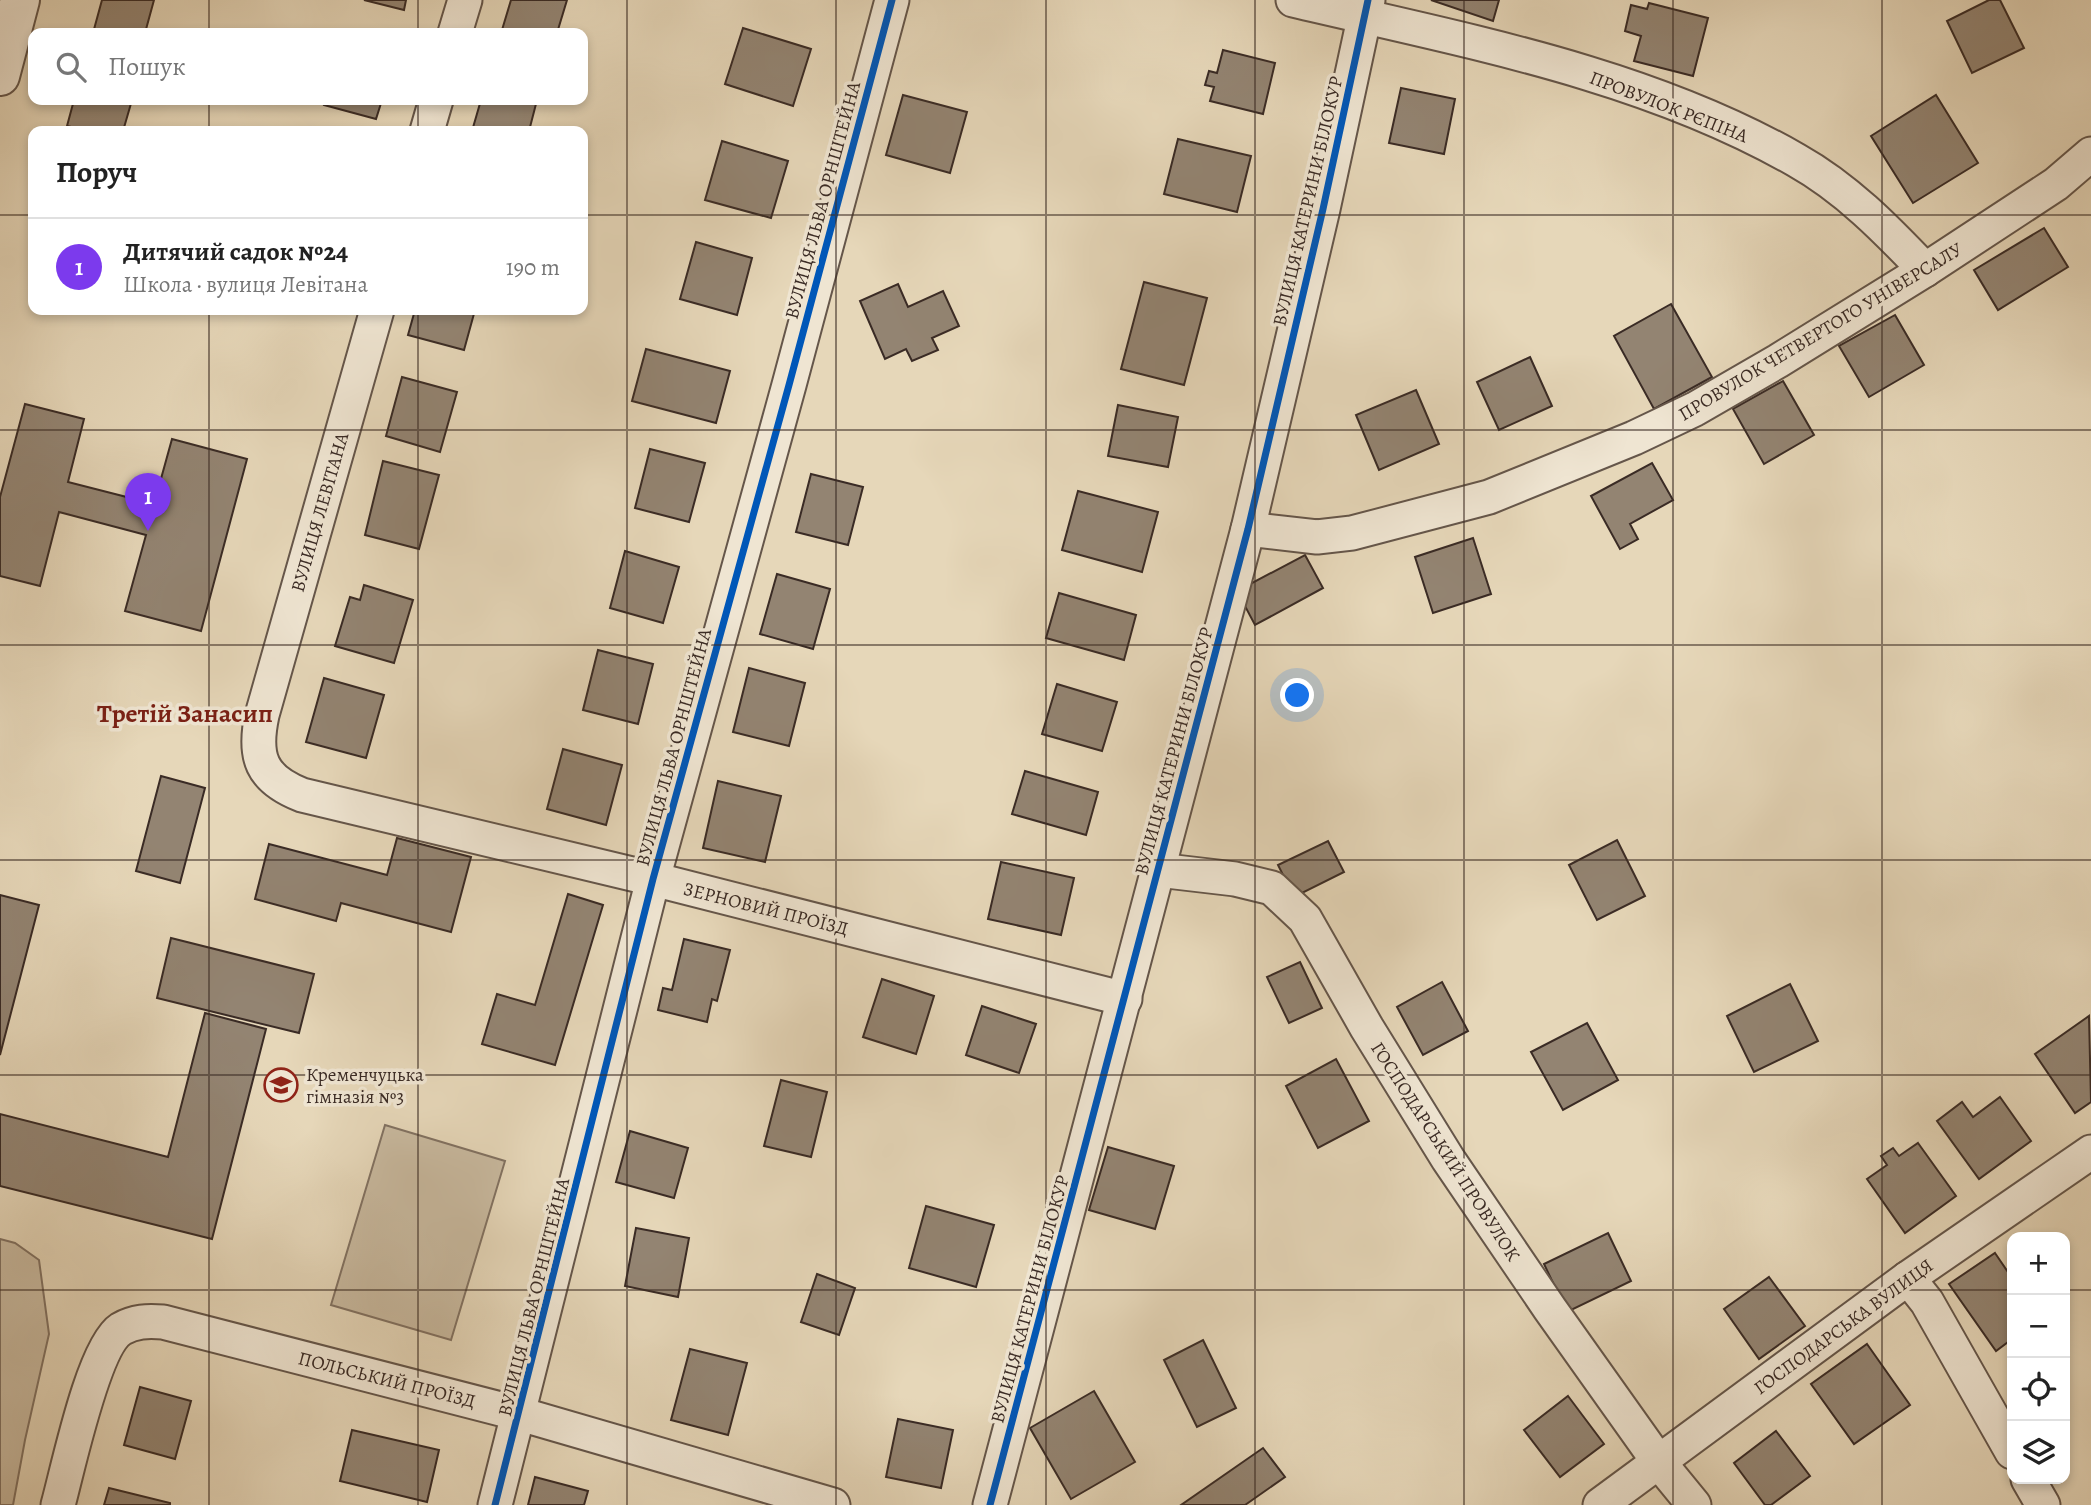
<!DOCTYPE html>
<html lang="uk">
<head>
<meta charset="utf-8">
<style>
  body { margin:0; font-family:Alegreya,serif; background:#f2f2f2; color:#222 }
  .controls { position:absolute; right:21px; bottom:21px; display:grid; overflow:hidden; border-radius:14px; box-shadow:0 4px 10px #0003 }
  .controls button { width:63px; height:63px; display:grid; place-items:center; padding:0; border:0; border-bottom:2px solid #e0e0e0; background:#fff; color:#222; font:35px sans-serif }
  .you { position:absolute; left:1298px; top:696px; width:24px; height:24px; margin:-18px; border:5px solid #fff; border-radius:50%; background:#1a73e8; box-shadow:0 0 0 10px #1a73e833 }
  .badge { display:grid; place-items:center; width:46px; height:46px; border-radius:50%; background:#7c3aed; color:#fff; font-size:23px; font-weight:700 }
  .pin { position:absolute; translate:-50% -58px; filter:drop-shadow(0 2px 4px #0008) }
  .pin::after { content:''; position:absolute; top:37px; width:24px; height:21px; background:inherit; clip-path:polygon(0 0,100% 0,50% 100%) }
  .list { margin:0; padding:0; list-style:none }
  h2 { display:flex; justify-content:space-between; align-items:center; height:91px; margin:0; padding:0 28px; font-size:30px }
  h2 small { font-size:23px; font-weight:400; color:#767676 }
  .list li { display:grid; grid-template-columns:46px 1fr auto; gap:21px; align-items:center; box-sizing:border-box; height:98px; padding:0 28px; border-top:2px solid #e0e0e0 }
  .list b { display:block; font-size:26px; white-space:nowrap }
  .list p { margin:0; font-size:23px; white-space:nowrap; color:#767676 }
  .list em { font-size:23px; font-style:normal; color:#767676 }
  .icon { flex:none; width:38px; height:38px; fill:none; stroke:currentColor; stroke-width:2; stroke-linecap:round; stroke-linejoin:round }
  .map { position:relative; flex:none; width:2091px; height:1505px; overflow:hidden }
  .search { position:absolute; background:#fff; box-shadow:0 4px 10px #0003; left:28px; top:28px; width:560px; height:77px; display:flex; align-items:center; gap:18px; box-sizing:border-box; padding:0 24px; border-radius:14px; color:#767676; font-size:26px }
  .panel { position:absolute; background:#fff; box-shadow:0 4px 10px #0003; left:28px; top:126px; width:560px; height:189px; border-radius:14px }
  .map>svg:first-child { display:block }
  .green { fill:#c9baa0; stroke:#827262; stroke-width:2 }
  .building { fill:#938472; stroke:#3a2b25; stroke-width:2 }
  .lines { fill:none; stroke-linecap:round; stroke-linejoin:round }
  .minor-casing { stroke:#65564a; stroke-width:37 }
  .tertiary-casing { stroke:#65564a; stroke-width:42 }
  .minor { stroke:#efe5d2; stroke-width:33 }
  .tertiary { stroke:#efe5d2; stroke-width:38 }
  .cycleway-casing { stroke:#efe5d2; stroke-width:11 }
  .cycleway { stroke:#0057b8; stroke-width:7 }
  .grid { fill:none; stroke:#3a2b25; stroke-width:2; stroke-opacity:0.55 }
  .labels { text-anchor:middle; stroke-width:7; stroke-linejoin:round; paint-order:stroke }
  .street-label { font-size:19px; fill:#3a2b25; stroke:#efe5d2 }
  .poi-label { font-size:19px; fill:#3a2b25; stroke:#efe5d2; text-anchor:start }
  .district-label { font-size:26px; font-weight:bold; fill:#7a1f14; stroke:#efe5d2 }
</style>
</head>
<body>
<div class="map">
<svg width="2091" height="1505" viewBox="0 0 2091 1505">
  <rect width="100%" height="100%" fill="#e6d7b9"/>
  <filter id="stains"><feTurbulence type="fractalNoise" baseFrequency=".00286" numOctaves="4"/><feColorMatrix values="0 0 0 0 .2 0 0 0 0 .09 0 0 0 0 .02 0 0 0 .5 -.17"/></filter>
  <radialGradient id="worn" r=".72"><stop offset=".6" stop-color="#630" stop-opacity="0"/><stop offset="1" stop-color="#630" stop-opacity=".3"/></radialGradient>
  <g class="green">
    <polygon points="385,1125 505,1161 451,1340 331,1305"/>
    <polygon points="0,1239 15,1243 39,1260 49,1334 25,1440 13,1505 0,1505"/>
  </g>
  <g class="building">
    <polygon points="102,0 154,0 145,33 93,33"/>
    <polygon points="364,0 406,0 404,10"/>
    <polygon points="511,0 567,0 557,33 514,33 502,30"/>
    <polygon points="1431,0 1499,0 1493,21"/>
    <polygon points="1989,0 2000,0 2024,48 1972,73 1947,21"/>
    <polygon points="1649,3 1708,18 1693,76 1634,61 1641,36 1625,31 1631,5 1647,9"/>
    <polygon points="743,28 811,49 793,106 725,84"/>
    <polygon points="1223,50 1275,63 1263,114 1210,101 1214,87 1205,85 1209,71 1217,73"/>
    <polygon points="1401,88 1455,99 1444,154 1389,143"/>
    <polygon points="903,95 967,112 950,173 886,155"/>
    <polygon points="1936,95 1978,163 1913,203 1871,136"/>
    <polygon points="74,100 132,100 123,131 88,131 67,126"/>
    <polygon points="325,100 382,100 376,119 324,105"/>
    <polygon points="481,100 537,100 529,131 472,131"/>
    <polygon points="1178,139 1251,156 1237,212 1164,194"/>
    <polygon points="722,141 788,161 771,218 705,200"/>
    <polygon points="2044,228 2068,267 1998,310 1974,270"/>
    <polygon points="696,242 752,258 737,315 680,299"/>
    <polygon points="1144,282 1207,298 1184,385 1121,369"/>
    <polygon points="898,284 908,307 943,291 959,326 932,338 938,350 912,361 906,349 885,359 860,301"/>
    <polygon points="1671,304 1712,377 1654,409 1614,336"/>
    <polygon points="415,310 475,310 464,350 408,335"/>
    <polygon points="1895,315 1924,365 1869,397 1839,346"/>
    <polygon points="646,349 730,371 716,423 632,401"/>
    <polygon points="1530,357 1552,406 1499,430 1477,382"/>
    <polygon points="402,377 457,392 440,452 386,436"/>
    <polygon points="1783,381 1814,435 1764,464 1733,409"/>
    <polygon points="1416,390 1439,444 1379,470 1356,415"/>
    <polygon points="25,404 84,419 68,482 154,504 172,439 247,459 201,631 125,611 146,535 59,512 40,586 0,576 0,497"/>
    <polygon points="1118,405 1178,417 1168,467 1108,456"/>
    <polygon points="650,449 705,463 689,522 635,508"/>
    <polygon points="383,461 439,475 419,549 365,535"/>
    <polygon points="1652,463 1673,500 1630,524 1638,539 1620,549 1591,496"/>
    <polygon points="811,474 863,487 848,545 796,532"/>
    <polygon points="1078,491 1158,512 1142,572 1062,550"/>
    <polygon points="1473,538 1491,594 1433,613 1415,557"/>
    <polygon points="625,551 679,567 663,623 610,608"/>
    <polygon points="1305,555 1323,588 1255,625 1237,591"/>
    <polygon points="777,574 830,589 813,649 760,634"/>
    <polygon points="364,585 413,600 394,663 335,646 350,597 360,600"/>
    <polygon points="1059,593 1136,615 1124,660 1046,638"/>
    <polygon points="598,650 653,664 638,724 583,710"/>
    <polygon points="749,668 805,683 789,746 733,732"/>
    <polygon points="324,678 384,695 366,758 306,742"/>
    <polygon points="1057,684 1117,702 1102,751 1042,734"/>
    <polygon points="563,749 622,765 606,825 547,809"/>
    <polygon points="1025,771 1098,792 1086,835 1012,814"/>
    <polygon points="161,776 205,788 180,883 136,871"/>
    <polygon points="718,781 781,796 765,862 703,848"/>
    <polygon points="397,838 471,857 451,932 341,903 336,921 255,899 269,844 387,875"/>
    <polygon points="1617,840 1645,896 1597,920 1569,865"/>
    <polygon points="1328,841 1344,872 1294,897 1278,865"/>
    <polygon points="1001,862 1074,878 1061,935 988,919"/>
    <polygon points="568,894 603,905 555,1065 482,1044 497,994 535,1005"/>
    <polygon points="0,895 39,905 0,1055"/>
    <polygon points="171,938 314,974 299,1033 157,998"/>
    <polygon points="684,939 730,950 717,1001 712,999 707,1022 658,1010 663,988 672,990"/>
    <polygon points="1300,962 1322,1008 1289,1023 1267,977"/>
    <polygon points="882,979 934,996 916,1054 863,1037"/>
    <polygon points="1442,982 1468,1031 1423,1055 1397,1007"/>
    <polygon points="1790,984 1818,1041 1754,1072 1727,1016"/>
    <polygon points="982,1006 1036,1024 1019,1073 966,1055"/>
    <polygon points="205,1013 266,1029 212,1239 0,1186 0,1114 168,1157"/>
    <polygon points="2089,1016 2091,1102 2075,1113 2035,1054"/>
    <polygon points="1587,1023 1618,1080 1563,1110 1531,1052"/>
    <polygon points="1336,1059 1369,1121 1318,1148 1286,1086"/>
    <polygon points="781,1080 827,1092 811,1157 764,1146"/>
    <polygon points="2000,1097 2031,1141 1979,1179 1937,1121 1962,1102 1973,1117"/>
    <polygon points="630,1131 688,1148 674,1198 616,1182"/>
    <polygon points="1918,1143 1956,1196 1905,1233 1867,1179 1887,1165 1881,1156 1893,1148 1899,1156"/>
    <polygon points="1108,1147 1174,1166 1155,1229 1089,1210"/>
    <polygon points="926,1206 994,1225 976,1287 909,1268"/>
    <polygon points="636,1228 689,1238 678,1297 625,1286"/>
    <polygon points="1608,1233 1631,1281 1567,1312 1544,1264"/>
    <polygon points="1995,1253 2012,1278 2012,1339 1996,1351 1949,1284"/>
    <polygon points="817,1274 855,1288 839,1335 801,1322"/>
    <polygon points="1769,1277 1805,1326 1759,1359 1724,1309"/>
    <polygon points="1203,1340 1236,1408 1197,1427 1164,1360"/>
    <polygon points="1867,1344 1910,1405 1854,1444 1811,1384"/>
    <polygon points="690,1349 747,1363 728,1435 671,1420"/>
    <polygon points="140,1387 191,1401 175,1459 124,1445"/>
    <polygon points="1094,1391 1135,1462 1071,1499 1030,1428"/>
    <polygon points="1568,1396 1604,1444 1560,1477 1524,1430"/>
    <polygon points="898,1419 953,1430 941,1488 886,1477"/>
    <polygon points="352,1430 439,1450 427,1502 340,1481"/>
    <polygon points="1776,1431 1810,1476 1771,1505 1765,1505 1734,1463"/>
    <polygon points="1263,1448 1285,1477 1245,1505 1181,1505"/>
    <polygon points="535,1477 588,1491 584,1505 528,1505"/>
    <polygon points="109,1488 170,1503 170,1505 104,1505"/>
  </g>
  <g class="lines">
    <defs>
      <g id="minor">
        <path d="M1293,0C1462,40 1644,73 1796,160C1846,188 1886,229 1925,270"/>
        <polyline points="455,33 465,0"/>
        <polyline points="427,131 436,100"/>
        <path d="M377,310L262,715C253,757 261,779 302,795L653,879L1125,999"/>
        <polyline points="1248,529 1317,537 1352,533 1489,497 1634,438 1695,409 1778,361 1925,270 2056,184 2091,154"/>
        <polyline points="1158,870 1235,879 1272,888 1305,919 1367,1028 1448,1159 1550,1309 1658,1461 1694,1505"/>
        <polyline points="1908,1278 1927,1302 2012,1452"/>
        <polyline points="2028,1479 2043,1505"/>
        <path d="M58,1505C68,1469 93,1347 121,1329C135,1321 147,1321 163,1322L520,1414L833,1505"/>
        <polyline points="495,1505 653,879 789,385 892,0"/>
        <polyline points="990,1505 1248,529 1323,209 1368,0"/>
        <polyline points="1600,1505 1908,1278 2091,1152"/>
      </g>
      <polyline id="tertiary" points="0,76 20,0"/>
    </defs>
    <use href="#minor" class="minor-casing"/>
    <use href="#tertiary" class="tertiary-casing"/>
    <use href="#minor" class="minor"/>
    <use href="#tertiary" class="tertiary"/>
    <defs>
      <g id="cycleway">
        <polyline points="495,1505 653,879 789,385 892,0"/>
        <polyline points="990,1505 1248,529 1323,209 1368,0"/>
      </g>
    </defs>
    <use href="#cycleway" class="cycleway-casing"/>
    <use href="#cycleway" class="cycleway"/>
  </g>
  <path class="grid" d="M209,0V33M418,0V33M627,0V1505M836,0V1505M1046,0V1505M1255,0V1505M1464,0V1505M1673,0V1505M1882,0V1505M209,100V131M418,100V131M0,215H33M583,215H2091M209,310V1505M418,310V1505M0,430H2091M0,645H2091M0,860H2091M0,1075H2091M0,1290H2012M2065,1290H2091"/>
  <defs>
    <symbol id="school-ring" viewBox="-11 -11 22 22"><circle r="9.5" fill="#efe5d2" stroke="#8f2418" stroke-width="1.5"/><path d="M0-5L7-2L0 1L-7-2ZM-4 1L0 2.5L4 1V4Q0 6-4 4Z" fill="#8f2418"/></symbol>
  </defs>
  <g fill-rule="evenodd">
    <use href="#school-ring" x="262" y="1066" width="38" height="38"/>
  </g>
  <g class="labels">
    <g class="street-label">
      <text transform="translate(1669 106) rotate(21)" y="7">ПРОВУЛОК РЄПІНА</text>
      <text transform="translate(822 200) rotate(-75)" y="7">ВУЛИЦЯ ЛЬВА ОРНШТЕЙНА</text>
      <text transform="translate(1307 201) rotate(-77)" y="7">ВУЛИЦЯ КАТЕРИНИ БІЛОКУР</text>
      <text transform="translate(1820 331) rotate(-31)" y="7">ПРОВУЛОК ЧЕТВЕРТОГО УНІВЕРСАЛУ</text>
      <text transform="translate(319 512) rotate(-74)" y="7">ВУЛИЦЯ ЛЕВІТАНА</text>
      <text transform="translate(673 747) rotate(-75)" y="7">ВУЛИЦЯ ЛЬВА ОРНШТЕЙНА</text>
      <text transform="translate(1173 751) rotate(-75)" y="7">ВУЛИЦЯ КАТЕРИНИ БІЛОКУР</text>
      <text transform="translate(766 908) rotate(14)" y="7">ЗЕРНОВИЙ ПРОЇЗД</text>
      <text transform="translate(1446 1151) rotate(57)" y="7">ГОСПОДАРСЬКИЙ ПРОВУЛОК</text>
      <text transform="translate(533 1297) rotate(-76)" y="7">ВУЛИЦЯ ЛЬВА ОРНШТЕЙНА</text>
      <text transform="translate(1029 1299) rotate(-75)" y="7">ВУЛИЦЯ КАТЕРИНИ БІЛОКУР</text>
      <text transform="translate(1843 1326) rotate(-36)" y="7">ГОСПОДАРСЬКА ВУЛИЦЯ</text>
      <text transform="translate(387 1379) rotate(14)" y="7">ПОЛЬСЬКИЙ ПРОЇЗД</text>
    </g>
    <g class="poi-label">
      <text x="306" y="1081">Кременчуцька<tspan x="306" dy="22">гімназія №3</tspan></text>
    </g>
    <g class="district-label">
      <text x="185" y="722">Третій Занасип</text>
    </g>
  </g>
  <rect width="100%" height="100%" filter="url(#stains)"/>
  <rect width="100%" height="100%" fill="url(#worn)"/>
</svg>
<div class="controls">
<button>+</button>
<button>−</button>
<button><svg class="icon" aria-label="locate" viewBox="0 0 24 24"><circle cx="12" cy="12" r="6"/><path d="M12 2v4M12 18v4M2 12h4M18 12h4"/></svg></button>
<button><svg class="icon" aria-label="layers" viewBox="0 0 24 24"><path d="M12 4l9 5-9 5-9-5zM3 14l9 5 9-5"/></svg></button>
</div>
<div class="you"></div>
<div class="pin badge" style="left:148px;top:531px">1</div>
<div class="search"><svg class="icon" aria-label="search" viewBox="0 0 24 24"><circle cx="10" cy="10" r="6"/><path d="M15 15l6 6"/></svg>Пошук</div>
<section class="panel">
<h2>Поруч<small></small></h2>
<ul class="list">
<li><span class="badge">1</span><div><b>Дитячий садок №24</b><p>Школа · вулиця Левітана</p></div><em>190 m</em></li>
</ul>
</section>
</div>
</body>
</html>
